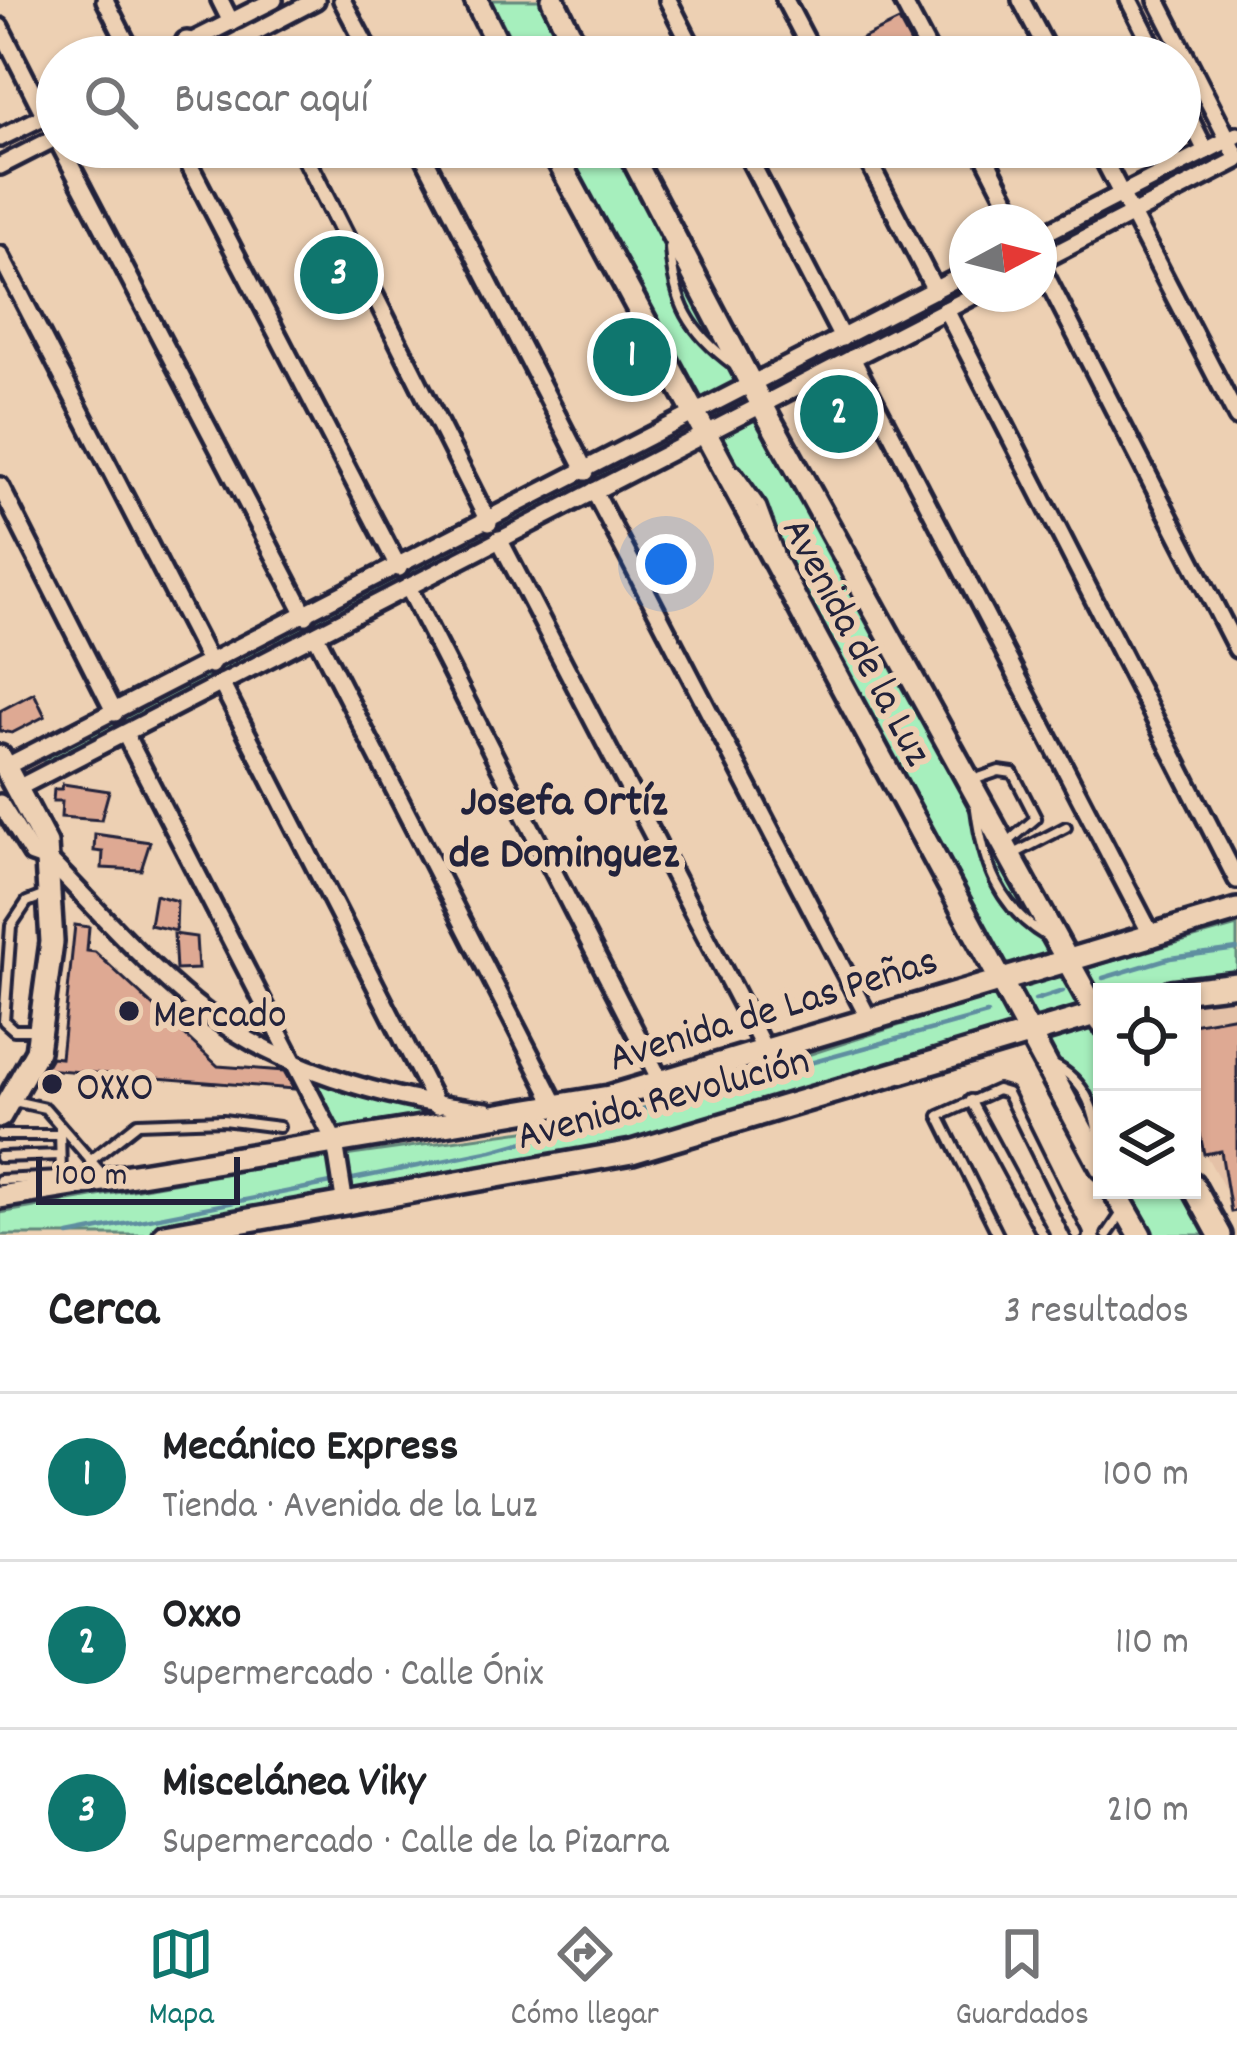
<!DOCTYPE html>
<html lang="es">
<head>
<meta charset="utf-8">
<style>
  body { margin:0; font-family:Dekko,sans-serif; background:#f2f2f2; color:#202124 }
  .controls { position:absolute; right:36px; bottom:36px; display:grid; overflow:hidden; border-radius:0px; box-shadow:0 3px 9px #0004 }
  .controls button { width:108px; height:108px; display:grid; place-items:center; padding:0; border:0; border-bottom:3px solid #e0e0e0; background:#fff; color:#202124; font:60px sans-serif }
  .compass { position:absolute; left:949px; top:204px; width:108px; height:108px; border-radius:50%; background:#fff; box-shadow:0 3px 9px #0004; rotate:83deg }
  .scale { position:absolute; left:36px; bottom:30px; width:204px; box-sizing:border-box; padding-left:12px; border:6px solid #22223b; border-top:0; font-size:33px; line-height:42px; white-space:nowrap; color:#22223b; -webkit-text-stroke:9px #edd0b3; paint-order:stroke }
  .you { position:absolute; left:666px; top:564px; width:42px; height:42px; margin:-30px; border:9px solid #fff; border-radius:50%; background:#1a73e8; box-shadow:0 0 0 18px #1a73e833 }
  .badge { display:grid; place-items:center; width:78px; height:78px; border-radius:50%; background:#0f766e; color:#fff; font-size:39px; font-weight:700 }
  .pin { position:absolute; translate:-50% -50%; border:6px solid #fff; box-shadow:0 3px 12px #0006 }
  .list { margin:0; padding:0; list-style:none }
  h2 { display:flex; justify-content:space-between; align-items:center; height:156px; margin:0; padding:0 48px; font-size:51px }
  h2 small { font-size:39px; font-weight:400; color:#757577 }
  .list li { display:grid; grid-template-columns:78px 1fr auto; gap:36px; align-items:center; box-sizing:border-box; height:168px; padding:0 48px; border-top:3px solid #e0e0e0 }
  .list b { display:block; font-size:45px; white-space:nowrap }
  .list p { margin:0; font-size:39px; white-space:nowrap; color:#757577 }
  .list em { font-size:39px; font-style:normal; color:#757577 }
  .icon { flex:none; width:66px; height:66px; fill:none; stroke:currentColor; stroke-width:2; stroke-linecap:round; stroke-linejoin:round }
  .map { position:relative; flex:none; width:1237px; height:1235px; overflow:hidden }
  .search { position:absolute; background:#fff; box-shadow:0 3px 9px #0004; left:36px; right:36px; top:36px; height:132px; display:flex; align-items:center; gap:30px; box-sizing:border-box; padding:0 42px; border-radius:66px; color:#757577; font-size:45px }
  .sheet { height:660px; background:#fff }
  nav { display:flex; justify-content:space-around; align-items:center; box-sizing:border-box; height:168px; border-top:3px solid #e0e0e0; background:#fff; font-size:33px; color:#757577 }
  nav a { display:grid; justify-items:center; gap:6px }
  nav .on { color:#0f766e }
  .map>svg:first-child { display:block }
  .built { fill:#e4c1a7 }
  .green { fill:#a6efbd; stroke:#64887c; stroke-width:3 }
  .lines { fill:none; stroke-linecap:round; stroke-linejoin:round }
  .stream { stroke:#5f8ea0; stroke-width:4.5 }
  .building { fill:#dea993; stroke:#22223b; stroke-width:3 }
  .lane-casing { stroke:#22223b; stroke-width:16 }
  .street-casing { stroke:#22223b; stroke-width:24 }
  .secondary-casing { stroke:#22223b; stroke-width:30 }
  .lane { stroke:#edd0b3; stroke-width:8 }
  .street { stroke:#edd0b3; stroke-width:15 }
  .secondary { stroke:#edd0b3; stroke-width:21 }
  .poi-dot { fill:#22223b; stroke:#edd0b3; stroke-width:4.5 }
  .labels { text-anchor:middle; stroke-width:12; stroke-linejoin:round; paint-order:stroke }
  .street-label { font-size:42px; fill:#22223b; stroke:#edd0b3 }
  .poi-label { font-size:42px; fill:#22223b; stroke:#edd0b3; text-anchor:start }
  .neighbourhood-label { font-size:45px; font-weight:bold; fill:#22223b; stroke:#edd0b3 }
</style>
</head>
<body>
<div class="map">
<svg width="1237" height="1235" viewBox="0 0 1237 1235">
  <rect width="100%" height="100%" fill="#edd0b3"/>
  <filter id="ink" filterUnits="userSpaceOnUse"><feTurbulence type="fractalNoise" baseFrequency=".00833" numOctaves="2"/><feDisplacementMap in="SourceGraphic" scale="24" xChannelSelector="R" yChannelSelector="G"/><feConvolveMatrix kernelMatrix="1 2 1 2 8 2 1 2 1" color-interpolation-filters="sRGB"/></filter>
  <g filter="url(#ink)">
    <polygon class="built" points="1237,959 1237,1210 1192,1131 1192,992 1125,992"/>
    <g class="green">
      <polygon points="491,0 542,0 572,57 520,57"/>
      <polygon points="565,147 615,147 903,690 1066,974 1237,926 1237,983 1170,992 1102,992 1102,1011 1090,1015 1102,1036 1102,1158 1035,1034 858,1097 449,1187 164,1235 0,1235 0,1213 259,1168 609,1119 1012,989 690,392"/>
      <polygon points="678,429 684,439 280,648 275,640"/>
      <polygon points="266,643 270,651 46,766 42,758"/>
      <polygon points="315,1077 463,1115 339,1140"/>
      <polygon points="1120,1190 1192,1190 1217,1235 1146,1235"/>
    </g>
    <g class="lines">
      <g class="stream">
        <polyline points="1103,978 1170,958 1237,949"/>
        <polyline points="1035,1000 1063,991"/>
        <polyline points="348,1180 492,1151 987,1014"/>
        <polyline points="69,1235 336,1182"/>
      </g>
    </g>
    <g class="building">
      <polygon points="899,21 918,57 827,57 827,56"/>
      <polygon points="34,693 45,716 12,733 0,731 0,711"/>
      <polygon points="63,784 109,791 101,820 61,817 62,801 53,801 54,789 62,789"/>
      <polygon points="95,834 150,842 141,870 102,868 103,852 94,851"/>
      <polygon points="155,895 177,901 176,931 150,925"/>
      <polygon points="75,925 89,927 87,951 95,952 218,1066 284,1071 294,1089 44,1069 51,1057 61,1058"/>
      <polygon points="174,934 196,937 198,969 176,970"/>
      <polygon points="1237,1016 1237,1211 1231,1212 1221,1151 1204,1154 1192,1094 1192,1024"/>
    </g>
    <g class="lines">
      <defs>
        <g id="lane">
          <path d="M670,248C674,303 689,332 734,365"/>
          <polyline points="736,471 761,506 778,552"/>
          <polyline points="970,781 999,771 1013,773 1036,818 1007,843"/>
          <path d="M976,809C983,863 998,907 1046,936"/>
          <polyline points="1014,854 1066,827"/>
          <polyline points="35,1030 14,1030 4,1021 11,926 27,902 48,894"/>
          <path d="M1052,1064C1087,1081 1097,1113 1100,1150"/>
          <polyline points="970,1100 1043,1235"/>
          <polyline points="14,1101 45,1108 105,1177"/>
          <polyline points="60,1127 61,1178"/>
          <polyline points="0,1135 60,1135"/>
          <polyline points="0,1157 60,1155"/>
          <polyline points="90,1161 138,1123 223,1120 279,1127"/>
          <polyline points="0,1180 61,1177"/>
          <polyline points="998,1235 939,1116 997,1090 1007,1093 1077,1235"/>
          <polyline points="1107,1235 1124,1210"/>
        </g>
        <g id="street">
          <polyline points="105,0 134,57"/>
          <polyline points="220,0 231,22"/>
          <polyline points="342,0 372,57"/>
          <polyline points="668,0 697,57"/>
          <polyline points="785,0 815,57"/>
          <polyline points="902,0 932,57"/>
          <polyline points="1021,0 1051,57"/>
          <polyline points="1129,0 1158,57"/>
          <polyline points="1157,0 1237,157"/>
          <polyline points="0,27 45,116"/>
          <polyline points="242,38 252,57"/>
          <polyline points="161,57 274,0"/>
          <polyline points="207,57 316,0"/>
          <polyline points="1180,99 1206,151"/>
          <polyline points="0,138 57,110"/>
          <polyline points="61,147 306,616"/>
          <polyline points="180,147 399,568"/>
          <polyline points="300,147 489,523"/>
          <polyline points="419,147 586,472"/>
          <polyline points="743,147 842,338"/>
          <polyline points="861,147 935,290"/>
          <polyline points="980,147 1018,222"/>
          <polyline points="1097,147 1237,417"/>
          <polyline points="0,166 57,137"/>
          <polyline points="1039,236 1237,135"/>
          <polyline points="0,255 211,665"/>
          <polyline points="1039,262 1237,160"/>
          <polyline points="1039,263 1237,649"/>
          <polyline points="946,310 1237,880"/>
          <polyline points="852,358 1153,938"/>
          <polyline points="0,486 115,713"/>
          <polyline points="594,491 870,1021"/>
          <polyline points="499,539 766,1052"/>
          <polyline points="408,587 662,1084"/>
          <polyline points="316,636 556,1105"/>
          <polyline points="221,683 437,1106"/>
          <polyline points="125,734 335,1142 345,1205"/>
          <polyline points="5,767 967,273"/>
          <polyline points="16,789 977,294"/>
          <path d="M0,803L32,854L49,860C96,908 142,961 194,1003C275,1069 386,1100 487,1111"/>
        </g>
        <g id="secondary">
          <polyline points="476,0 504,57"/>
          <polyline points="553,0 581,57"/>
          <polyline points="187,43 194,57"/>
          <polyline points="551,147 1102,1168"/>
          <polyline points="627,147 770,420 1102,1023"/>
          <polyline points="0,757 46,844 52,942 37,1051 0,1116"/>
          <polyline points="1171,992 1237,984"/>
          <polyline points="1192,1184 1220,1235"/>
          <polyline points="1114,1190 1140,1235"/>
          <polyline points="0,1197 609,1097 1237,910"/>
          <polyline points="165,1235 632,1152 1102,1012"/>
        </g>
      </defs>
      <use href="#lane" class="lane-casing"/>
      <use href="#street" class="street-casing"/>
      <use href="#secondary" class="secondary-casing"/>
      <use href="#lane" class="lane"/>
      <use href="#street" class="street"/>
      <use href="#secondary" class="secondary"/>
    </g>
  </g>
  <g class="poi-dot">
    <circle cx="129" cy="1011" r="12"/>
    <circle cx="52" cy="1084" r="12"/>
  </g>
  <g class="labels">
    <g class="street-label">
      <text transform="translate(860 640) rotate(62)" y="15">Avenida de la Luz</text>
      <text transform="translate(772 1006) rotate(-17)" y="15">Avenida de Las Peñas</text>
      <text transform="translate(662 1095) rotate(-15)" y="15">Avenida Revolución</text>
    </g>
    <g class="poi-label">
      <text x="153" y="1026">Mercado</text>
      <text x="76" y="1099">OXXO</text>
    </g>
    <g class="neighbourhood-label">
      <text x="564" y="814">Josefa Ortíz<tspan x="564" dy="52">de Dominguez</tspan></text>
    </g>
  </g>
</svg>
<div class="controls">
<button><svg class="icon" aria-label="locate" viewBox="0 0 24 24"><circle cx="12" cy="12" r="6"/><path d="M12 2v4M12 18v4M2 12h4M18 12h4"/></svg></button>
<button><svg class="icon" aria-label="layers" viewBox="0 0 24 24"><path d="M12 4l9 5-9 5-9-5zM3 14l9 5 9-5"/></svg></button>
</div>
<svg class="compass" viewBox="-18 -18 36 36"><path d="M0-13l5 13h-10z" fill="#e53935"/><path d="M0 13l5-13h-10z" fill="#757577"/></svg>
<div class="scale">100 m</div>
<div class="you"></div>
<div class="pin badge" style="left:632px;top:357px">1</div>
<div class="pin badge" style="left:839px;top:414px">2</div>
<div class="pin badge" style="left:339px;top:275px">3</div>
<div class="search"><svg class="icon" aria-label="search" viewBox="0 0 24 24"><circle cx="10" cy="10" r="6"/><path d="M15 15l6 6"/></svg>Buscar aquí</div>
</div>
<section class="sheet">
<h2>Cerca<small>3 resultados</small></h2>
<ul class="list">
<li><span class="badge">1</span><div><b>Mecánico Express</b><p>Tienda · Avenida de la Luz</p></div><em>100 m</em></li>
<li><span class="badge">2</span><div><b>Oxxo</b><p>Supermercado · Calle Ónix</p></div><em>110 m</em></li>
<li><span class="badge">3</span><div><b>Miscelánea Viky</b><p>Supermercado · Calle de la Pizarra</p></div><em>210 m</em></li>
</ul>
</section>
<nav>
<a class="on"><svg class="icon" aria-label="map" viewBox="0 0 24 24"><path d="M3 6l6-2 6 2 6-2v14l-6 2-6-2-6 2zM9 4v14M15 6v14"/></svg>Mapa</a>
<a><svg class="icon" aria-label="directions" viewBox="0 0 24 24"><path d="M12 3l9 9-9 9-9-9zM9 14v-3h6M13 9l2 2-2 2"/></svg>Cómo llegar</a>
<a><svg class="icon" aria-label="saved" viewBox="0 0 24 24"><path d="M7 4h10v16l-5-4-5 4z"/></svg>Guardados</a>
</nav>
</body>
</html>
